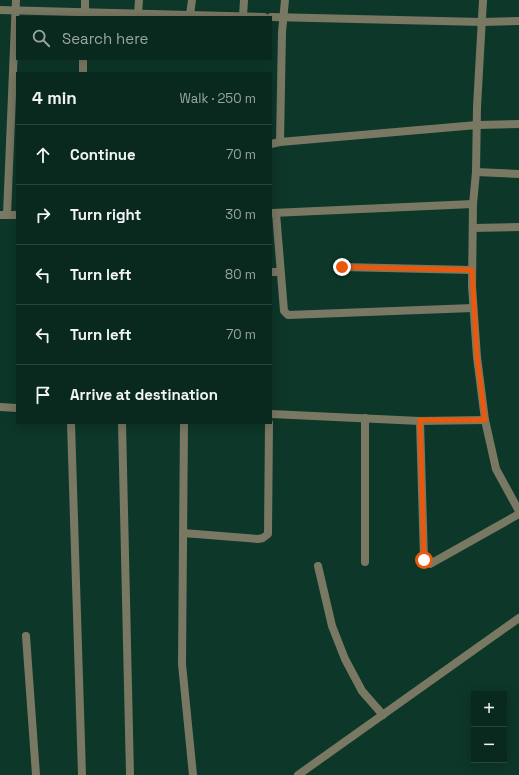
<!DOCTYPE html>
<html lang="en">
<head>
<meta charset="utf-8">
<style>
  body { margin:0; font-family:"Space Grotesk",sans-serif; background:#18352b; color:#f1f3f6 }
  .controls { position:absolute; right:12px; bottom:12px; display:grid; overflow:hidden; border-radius:0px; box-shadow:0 2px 10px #0003 }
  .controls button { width:36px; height:36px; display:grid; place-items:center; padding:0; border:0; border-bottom:1px solid #2a453c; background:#0a291e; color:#f1f3f6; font:20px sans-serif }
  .stop { position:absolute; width:12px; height:12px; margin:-9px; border:3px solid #ea580c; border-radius:50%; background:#fff }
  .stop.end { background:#ea580c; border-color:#fff; box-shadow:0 1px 4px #0008 }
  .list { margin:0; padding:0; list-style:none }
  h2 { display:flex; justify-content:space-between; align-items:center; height:52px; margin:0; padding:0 16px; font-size:17px }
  h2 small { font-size:13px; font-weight:400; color:#99a6a4 }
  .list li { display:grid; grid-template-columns:26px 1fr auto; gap:12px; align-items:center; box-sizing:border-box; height:60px; padding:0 16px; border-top:1px solid #2a453c }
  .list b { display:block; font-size:15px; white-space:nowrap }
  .list em { font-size:13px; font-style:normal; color:#99a6a4 }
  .icon { flex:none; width:22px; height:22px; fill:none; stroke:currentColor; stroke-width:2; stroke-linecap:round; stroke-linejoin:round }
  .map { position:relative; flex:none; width:519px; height:775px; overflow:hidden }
  .search { position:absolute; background:#0a291e; box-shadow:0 2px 10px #0003; left:16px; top:16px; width:256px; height:44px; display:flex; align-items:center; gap:10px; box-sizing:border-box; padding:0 14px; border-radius:0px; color:#99a6a4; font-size:15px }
  .panel { position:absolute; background:#0a291e; box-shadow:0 2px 10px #0003; left:16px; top:72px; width:256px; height:352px; border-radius:0px }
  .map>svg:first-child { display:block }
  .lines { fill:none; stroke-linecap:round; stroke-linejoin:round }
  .street { stroke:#797863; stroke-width:8 }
  .route { stroke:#ea580c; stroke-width:5 }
</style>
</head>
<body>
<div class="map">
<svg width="519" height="775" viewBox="0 0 519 775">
  <rect width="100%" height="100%" fill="#0d3728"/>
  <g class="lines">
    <g class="street">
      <polyline points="483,0 477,107 476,172 473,204 472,286 477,357 485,420 496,469 519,511"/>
      <polyline points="0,10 264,17"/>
      <polyline points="138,14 139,0"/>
      <polyline points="190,15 192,0"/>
      <polyline points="85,16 85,0"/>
      <polyline points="243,16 244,0"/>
      <polyline points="271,17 482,22 519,21"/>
      <polyline points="83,73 83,59"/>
      <polyline points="280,142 477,125 519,124"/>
      <polyline points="271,144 280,142 282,32 285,0"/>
      <polyline points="476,172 519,174"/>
      <polyline points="272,213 473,204"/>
      <polyline points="276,213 284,311 288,315 473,308"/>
      <polyline points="7,214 16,0"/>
      <polyline points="0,215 17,215"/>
      <polyline points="473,228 519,227"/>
      <polyline points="342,267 472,270"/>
      <polyline points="271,272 280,272"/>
      <polyline points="0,407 17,408"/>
      <polyline points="271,414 420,421 485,420"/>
      <polyline points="365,418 365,562"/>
      <polyline points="420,421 424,560 430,564 519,514"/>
      <polyline points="71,423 82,775"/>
      <polyline points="122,423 130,775"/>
      <polyline points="184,423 182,664 193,775"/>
      <polyline points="183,533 258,539 263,538 268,534 269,423"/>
      <polyline points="318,566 332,626 345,659 362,691 383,715"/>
      <polyline points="26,636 36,775"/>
      <polyline points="298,775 519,618"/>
    </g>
  </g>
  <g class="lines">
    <polyline class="route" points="342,267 472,270 477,356 485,420 420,420 424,560"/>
  </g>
</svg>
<div class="controls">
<button>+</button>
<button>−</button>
</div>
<div class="stop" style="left:424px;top:560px"></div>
<div class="stop end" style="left:342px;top:267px"></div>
<div class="search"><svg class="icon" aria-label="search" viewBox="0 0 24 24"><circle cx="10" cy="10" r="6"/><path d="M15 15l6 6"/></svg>Search here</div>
<section class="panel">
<h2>4 min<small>Walk · 250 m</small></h2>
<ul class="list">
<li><svg class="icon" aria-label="ahead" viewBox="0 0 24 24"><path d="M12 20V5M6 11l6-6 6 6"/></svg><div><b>Continue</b></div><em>70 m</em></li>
<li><svg class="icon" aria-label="right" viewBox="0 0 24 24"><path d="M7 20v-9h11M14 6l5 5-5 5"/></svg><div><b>Turn right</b></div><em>30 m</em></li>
<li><svg class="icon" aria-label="left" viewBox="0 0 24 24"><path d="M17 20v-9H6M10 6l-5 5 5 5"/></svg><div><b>Turn left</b></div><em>80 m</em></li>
<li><svg class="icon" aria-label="left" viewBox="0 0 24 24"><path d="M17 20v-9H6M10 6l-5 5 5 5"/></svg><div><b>Turn left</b></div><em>70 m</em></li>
<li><svg class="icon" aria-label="arrive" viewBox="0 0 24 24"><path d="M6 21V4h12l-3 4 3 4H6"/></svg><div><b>Arrive at destination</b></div></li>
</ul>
</section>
</div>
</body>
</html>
